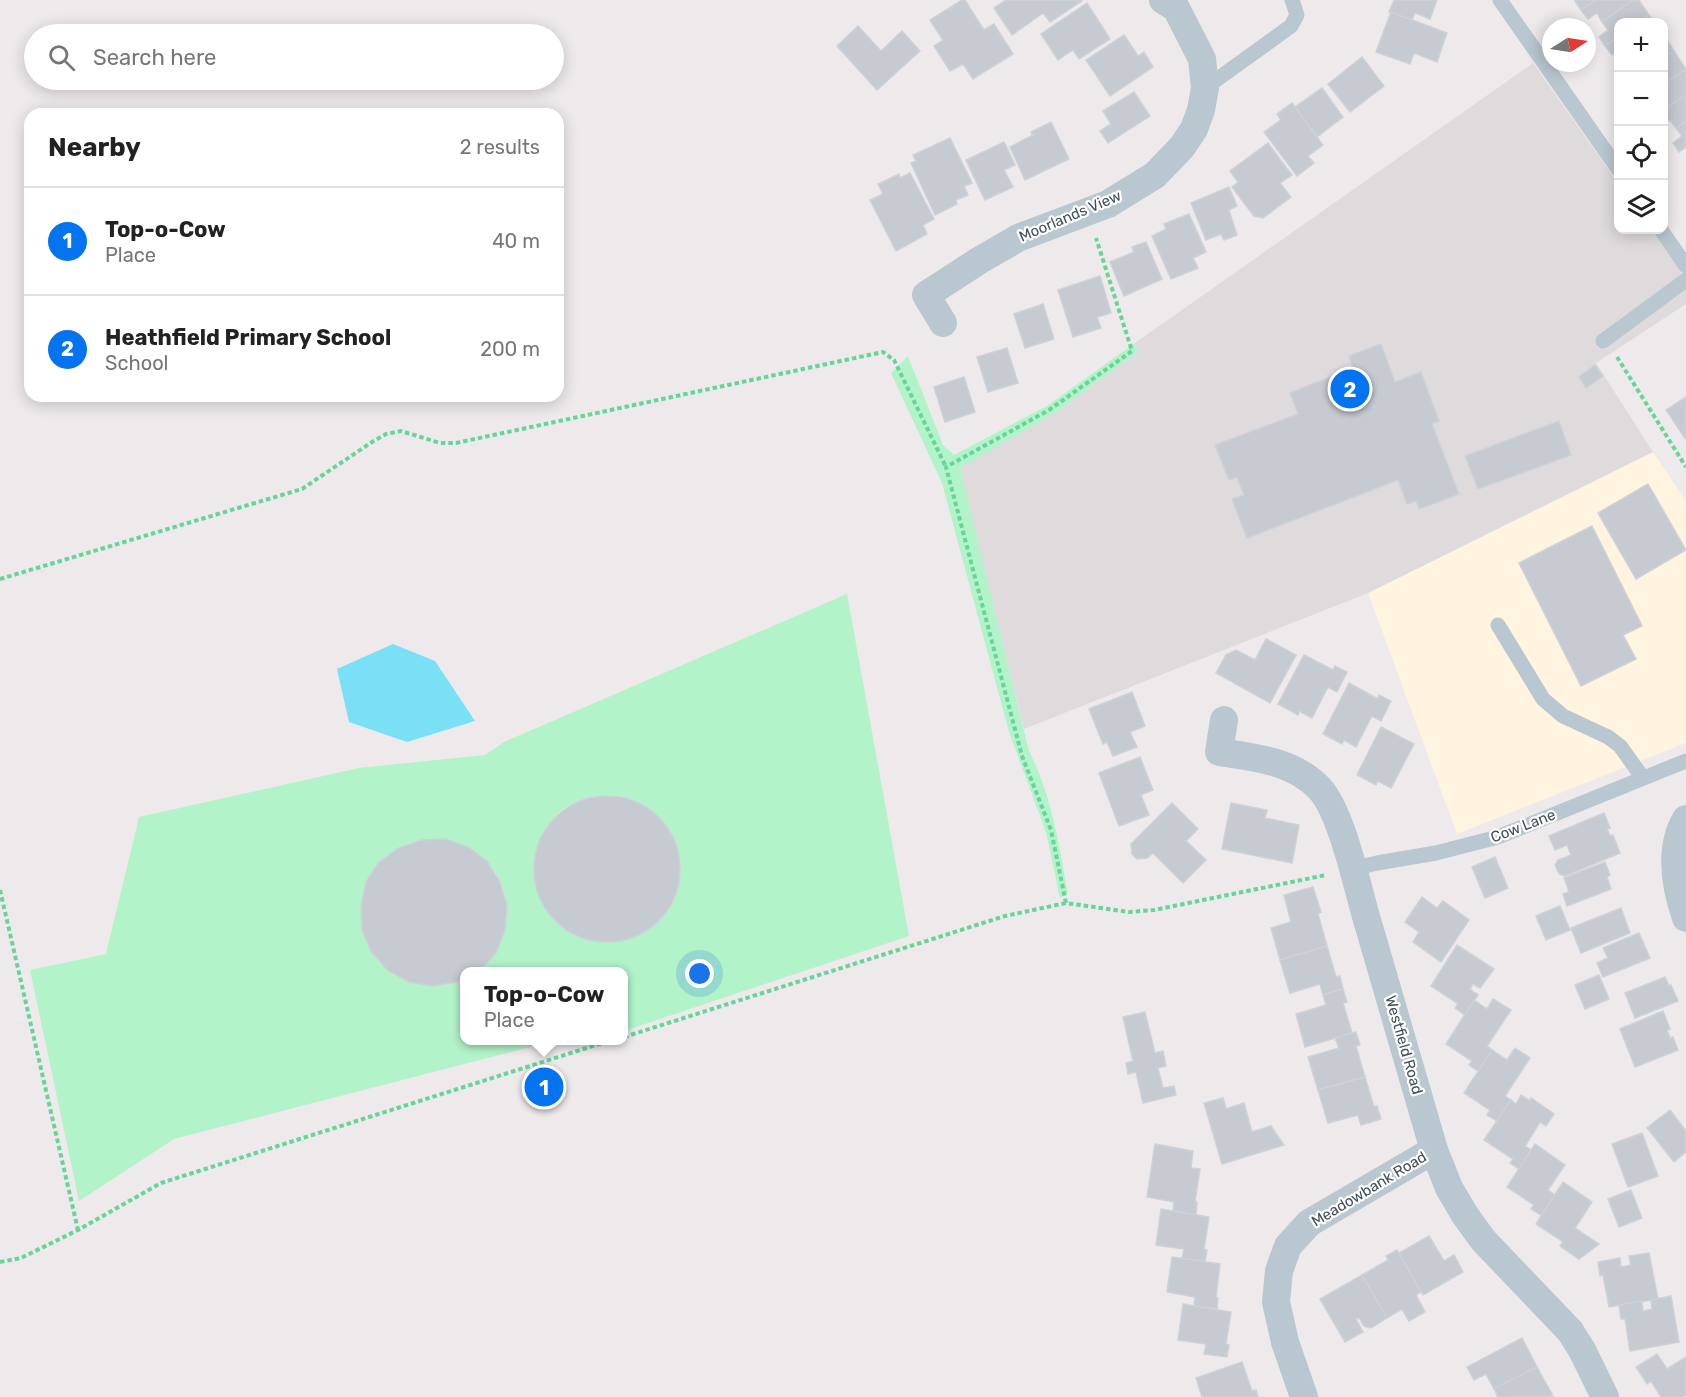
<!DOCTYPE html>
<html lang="en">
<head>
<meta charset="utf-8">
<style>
  body { margin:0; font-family:Rubik,sans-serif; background:#f2f2f2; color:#222 }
  .controls { position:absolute; right:18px; top:18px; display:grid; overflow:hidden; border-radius:12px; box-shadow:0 3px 15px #0003 }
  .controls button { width:54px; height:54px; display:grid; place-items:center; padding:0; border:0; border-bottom:2px solid #e0e0e0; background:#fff; color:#222; font:30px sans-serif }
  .compass { position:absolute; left:1542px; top:18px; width:54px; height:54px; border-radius:50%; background:#fff; box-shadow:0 3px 15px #0003; rotate:78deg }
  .you { position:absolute; left:700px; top:974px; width:21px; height:21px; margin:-15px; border:4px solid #fff; border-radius:50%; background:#1a73e8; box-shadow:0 0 0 9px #1a73e833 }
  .badge { display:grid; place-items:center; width:39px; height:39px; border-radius:50%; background:#0473ef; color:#fff; font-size:20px; font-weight:700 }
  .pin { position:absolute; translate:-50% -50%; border:3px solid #fff; box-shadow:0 2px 6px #0006 }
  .popup { position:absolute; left:460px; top:967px; width:168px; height:78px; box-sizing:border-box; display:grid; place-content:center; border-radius:12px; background:#fff; filter:drop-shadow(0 2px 4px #0005); font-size:20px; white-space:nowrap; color:#767676 }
  .popup b { font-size:22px; color:#222 }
  .popup::after { content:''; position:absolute; left:50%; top:100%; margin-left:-12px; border:12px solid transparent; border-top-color:#fff }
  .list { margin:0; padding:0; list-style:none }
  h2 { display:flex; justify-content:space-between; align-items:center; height:78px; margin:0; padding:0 24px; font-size:26px }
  h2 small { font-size:20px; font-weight:400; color:#767676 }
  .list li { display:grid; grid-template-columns:39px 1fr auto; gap:18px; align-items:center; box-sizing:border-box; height:108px; padding:0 24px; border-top:2px solid #e0e0e0 }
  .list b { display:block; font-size:22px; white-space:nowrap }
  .list p { margin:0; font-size:20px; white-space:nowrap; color:#767676 }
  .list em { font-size:20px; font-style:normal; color:#767676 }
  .icon { flex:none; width:33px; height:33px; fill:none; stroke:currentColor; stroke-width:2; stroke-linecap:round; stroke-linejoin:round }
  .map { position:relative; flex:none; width:1686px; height:1397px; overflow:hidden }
  .search { position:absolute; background:#fff; box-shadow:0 3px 15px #0003; left:24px; top:24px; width:540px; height:66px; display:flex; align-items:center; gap:15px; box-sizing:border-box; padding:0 21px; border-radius:33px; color:#767676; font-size:22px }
  .panel { position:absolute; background:#fff; box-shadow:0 3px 15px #0003; left:24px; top:108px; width:540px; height:294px; border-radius:18px }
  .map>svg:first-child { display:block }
  .commercial { fill:#fef4df }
  .education { fill:#dfdbdd }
  .green { fill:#b2f3c9; fill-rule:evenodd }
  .water { fill:#79e0f6 }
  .building { fill:#c6cad1; stroke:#ced1d8; stroke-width:1.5 }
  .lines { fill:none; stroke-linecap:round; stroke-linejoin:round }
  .path { stroke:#66d59a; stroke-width:4; stroke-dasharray:4.5 3; stroke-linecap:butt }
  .service { stroke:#b9c7d0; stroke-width:15 }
  .minor { stroke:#b9c7d0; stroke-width:28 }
  .labels { text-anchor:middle; stroke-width:4.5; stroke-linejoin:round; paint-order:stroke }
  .street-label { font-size:15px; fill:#414f5a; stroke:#fff }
</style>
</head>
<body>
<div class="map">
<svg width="1686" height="1397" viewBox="0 0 1686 1397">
  <rect width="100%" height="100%" fill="#eeeaeb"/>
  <polygon class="commercial" points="1653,452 1686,501 1686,743 1457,834 1368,593"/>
  <polygon class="education" points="1533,63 1618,183 1618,230 1651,230 1686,278 1686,304 1596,363 1653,452 1368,593 1024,729 959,468 1050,416 1138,352 1135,343"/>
  <g class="green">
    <path d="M1135,343L1138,352L1050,416L960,468L1029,751C1052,796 1059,845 1068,894L1060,898L1046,832L1009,732L942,483L891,373L908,356L943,445L954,455L1047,406Z"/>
    <path d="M847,594L909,936L624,1031V972L477,971C483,966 492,959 496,952C512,925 510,885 487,862C482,856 470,853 463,849C434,834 414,836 387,856C367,872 360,896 362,921C363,938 373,958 386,969C393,973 426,985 434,986C443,986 456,983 464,978V1040L535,1041L530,1047L174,1139L79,1201L30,970L106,954L139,817L359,768L485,755L504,742ZM594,796C602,796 610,795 617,796C629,797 641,803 650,810C714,857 669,954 590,939C573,936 552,922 544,906C526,870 535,822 573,803C580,800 587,798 594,796Z"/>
  </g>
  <polygon class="water" points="393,644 435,661 475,721 407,742 349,722 337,669"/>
  <g class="building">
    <polygon points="962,0 965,0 984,30 994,24 1013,54 973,79 963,64 950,71 934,46 943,40 930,20"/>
    <polygon points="1006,0 1081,0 1082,1 1050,22 1043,13 1012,35 994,8"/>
    <polygon points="1394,0 1437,0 1430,19 1415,13 1412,20 1389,12"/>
    <polygon points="1576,0 1596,0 1581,10 1575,1"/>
    <polygon points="1596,0 1633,0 1602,22 1597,13 1588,19 1581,10"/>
    <polygon points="1633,0 1639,0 1649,15 1639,22 1618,22 1618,37 1605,46 1599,37 1608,30 1602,22"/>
    <polygon points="1087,3 1110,39 1079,59 1073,50 1058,60 1041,34"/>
    <polygon points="1391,12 1447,33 1437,62 1414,53 1410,64 1376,52"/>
    <polygon points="1649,15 1655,22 1639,22"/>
    <polygon points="858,26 881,51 902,31 920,51 877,90 837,46"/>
    <polygon points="1124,35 1138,56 1144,52 1153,67 1110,96 1086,60"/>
    <polygon points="1664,35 1674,51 1664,58"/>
    <polygon points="1618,37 1618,50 1612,55 1605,46"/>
    <polygon points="1674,51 1686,69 1664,84 1664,58"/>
    <polygon points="1362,57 1384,86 1350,112 1328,84"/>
    <polygon points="1686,69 1686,95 1664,110 1664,84"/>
    <polygon points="1322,88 1343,117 1317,137 1295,107"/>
    <polygon points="1134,92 1150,116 1108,143 1100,131 1111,124 1103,111"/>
    <polygon points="1686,95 1686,121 1676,128 1670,120 1664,124 1664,110"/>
    <polygon points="1292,103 1323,145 1308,156 1314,163 1297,176 1264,132 1281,120 1277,114"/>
    <polygon points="1686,121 1686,147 1679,152 1673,143 1682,136 1676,128"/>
    <polygon points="1051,122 1069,159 1025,180 1010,147 1033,135 1031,132"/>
    <polygon points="950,138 972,183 964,186 968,195 956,200 957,204 935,215 911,163 916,161 913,155"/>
    <polygon points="1004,142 1015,165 1004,170 1013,187 985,200 966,160"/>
    <polygon points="1268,143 1292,175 1280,183 1291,197 1263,218 1254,216 1232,187 1238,182 1230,171"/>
    <polygon points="910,173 934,219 923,225 927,234 896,251 870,200 883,194 878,184 899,174 900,178"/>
    <polygon points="1229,187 1237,206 1229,210 1237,235 1224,240 1221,234 1206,240 1191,203"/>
    <polygon points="1189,214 1206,252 1193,258 1198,268 1171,279 1152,236 1166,229 1164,224"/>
    <polygon points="1146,242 1162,279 1124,296 1110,262 1134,252 1132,247"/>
    <polygon points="1100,276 1111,313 1097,317 1101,328 1073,337 1058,290"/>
    <polygon points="1043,304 1054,339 1025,348 1014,314"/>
    <polygon points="1381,344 1395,382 1421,372 1439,421 1432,424 1459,494 1419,509 1416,501 1407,504 1398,480 1247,538 1232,499 1244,495 1237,477 1229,480 1215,445 1298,414 1290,393 1353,368 1349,356"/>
    <polygon points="1007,348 1018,383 988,392 977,357"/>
    <polygon points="1595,365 1603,376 1586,388 1579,377"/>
    <polygon points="964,377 975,412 945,422 934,387"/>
    <polygon points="1686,397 1686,440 1666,410"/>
    <polygon points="1559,421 1571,455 1478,489 1465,456"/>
    <polygon points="1648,484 1686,550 1636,579 1598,513"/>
    <polygon points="1592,526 1642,626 1623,635 1636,659 1581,686 1519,563"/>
    <polygon points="1266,639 1296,655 1270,703 1216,673 1226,655 1236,650 1255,660"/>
    <polygon points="1304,655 1333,670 1335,666 1347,672 1337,692 1328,687 1312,718 1299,711 1298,715 1278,704"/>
    <polygon points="1349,683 1378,699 1379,695 1391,701 1381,721 1372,716 1356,747 1344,740 1342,744 1323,734"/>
    <polygon points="1132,692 1145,726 1130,732 1137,747 1113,756 1107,742 1103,744 1089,709"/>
    <polygon points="1381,727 1414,744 1391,788 1378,781 1376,785 1357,775"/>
    <polygon points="1140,757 1153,790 1141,795 1149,815 1119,826 1099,773"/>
    <circle cx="607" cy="869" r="73"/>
    <polygon points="1172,803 1198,829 1186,841 1206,860 1183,883 1153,853 1147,858 1137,859 1132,854 1131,844"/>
    <polygon points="1231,803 1267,810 1265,818 1299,825 1292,863 1222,849"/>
    <polygon points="1604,813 1610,828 1607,829 1610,836 1613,835 1620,853 1565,876 1559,874 1555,865 1558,860 1571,855 1567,845 1555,850 1549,836"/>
    <polygon points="445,839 468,847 487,861 500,882 507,905 505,930 496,953 479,971 464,972 464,978 457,982 433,986 409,982 387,970 371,951 362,930 361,906 366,882 379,862 399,848 421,840"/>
    <polygon points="1495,857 1508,888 1485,898 1472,867"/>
    <polygon points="1605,862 1610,875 1607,877 1611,889 1567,906 1563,894 1569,892 1564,878"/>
    <polygon points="1313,887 1321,912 1318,914 1327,946 1280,960 1271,928 1291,922 1284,895"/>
    <polygon points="1422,897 1437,908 1443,901 1469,920 1441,962 1413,942 1419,932 1405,922"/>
    <polygon points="1560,906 1570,930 1546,940 1536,916"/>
    <polygon points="1621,908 1630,933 1581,953 1571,928"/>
    <polygon points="1639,933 1650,958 1603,977 1597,963 1608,958 1603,948"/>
    <polygon points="1457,945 1494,969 1480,988 1473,984 1470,989 1478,995 1465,1015 1455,1008 1458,1004 1431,986"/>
    <polygon points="1327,946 1336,977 1340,976 1343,989 1323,995 1320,984 1290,993 1280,960"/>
    <polygon points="1599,975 1609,999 1585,1009 1575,985"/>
    <polygon points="1665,977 1669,986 1671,985 1678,1001 1635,1018 1625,993"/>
    <polygon points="1343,989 1347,1002 1343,1003 1352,1033 1305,1047 1296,1014 1326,1005 1323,995"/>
    <polygon points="1493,999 1511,1010 1487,1046 1492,1050 1478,1071 1469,1065 1472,1061 1446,1044 1474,1000 1487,1009"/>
    <polygon points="1663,1011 1670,1029 1667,1030 1670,1038 1673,1037 1678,1050 1635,1067 1620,1029"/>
    <polygon points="1145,1012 1155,1053 1163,1051 1166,1066 1158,1068 1163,1088 1174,1086 1176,1095 1143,1103 1136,1072 1128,1074 1126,1063 1133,1061 1123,1017"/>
    <polygon points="1356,1032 1360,1045 1356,1046 1365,1077 1318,1090 1308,1057 1339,1048 1335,1038"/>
    <polygon points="1515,1048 1530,1058 1505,1096 1511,1100 1497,1121 1487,1115 1490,1110 1464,1093 1492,1050 1507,1060"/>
    <polygon points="1365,1077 1374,1107 1377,1106 1381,1119 1361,1125 1358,1115 1328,1123 1318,1090"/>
    <polygon points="1521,1095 1530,1101 1531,1098 1554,1114 1546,1126 1540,1122 1525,1146 1531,1150 1519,1169 1510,1163 1513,1159 1484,1140 1511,1100 1516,1104"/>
    <polygon points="1223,1098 1226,1109 1244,1103 1252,1132 1271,1126 1284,1145 1222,1164 1204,1103"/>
    <polygon points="1670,1110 1686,1131 1686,1152 1674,1162 1647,1128"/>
    <polygon points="1642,1133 1658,1176 1628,1187 1612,1144"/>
    <polygon points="1155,1144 1193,1151 1191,1168 1200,1169 1195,1202 1197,1202 1196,1215 1173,1211 1174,1202 1147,1197"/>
    <polygon points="1535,1144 1565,1165 1548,1190 1555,1195 1541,1215 1531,1209 1534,1205 1507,1187"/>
    <polygon points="1563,1182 1592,1202 1575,1228 1599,1244 1579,1259 1560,1246 1563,1242 1536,1224"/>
    <polygon points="1631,1190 1642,1218 1619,1227 1608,1199"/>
    <polygon points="1161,1209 1209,1217 1204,1249 1207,1250 1205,1262 1182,1259 1184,1249 1156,1245"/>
    <polygon points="1429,1236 1444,1261 1454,1255 1463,1272 1423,1295 1399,1253"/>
    <polygon points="1397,1250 1421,1292 1416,1295 1425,1312 1409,1321 1402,1309 1387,1318 1362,1275 1388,1260 1386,1256"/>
    <polygon points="1649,1253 1658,1299 1609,1307 1603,1275 1600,1276 1598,1262 1620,1258 1621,1267 1631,1265 1629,1256"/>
    <polygon points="1172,1257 1220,1264 1216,1297 1218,1298 1217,1309 1194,1306 1195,1297 1167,1292"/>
    <polygon points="1362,1275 1387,1318 1371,1328 1364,1326 1359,1318 1356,1319 1363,1332 1345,1342 1320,1299"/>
    <polygon points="1671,1296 1679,1342 1630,1351 1625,1319 1621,1319 1619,1305 1642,1301 1643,1311 1652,1309 1651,1300"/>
    <polygon points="1183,1304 1231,1312 1226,1344 1229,1345 1227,1357 1204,1354 1206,1344 1178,1340"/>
    <polygon points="1522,1338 1537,1367 1494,1389 1486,1374 1474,1380 1467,1367"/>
    <polygon points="1657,1354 1667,1369 1686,1357 1686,1395 1682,1397 1661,1397 1651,1381 1647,1384 1636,1367"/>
    <polygon points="1242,1362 1252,1391 1256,1390 1258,1397 1202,1397 1196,1378"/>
    <polygon points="1537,1367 1553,1396 1498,1397 1494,1389"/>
  </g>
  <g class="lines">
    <g class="path">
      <polyline points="1617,357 1686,467"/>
      <polyline points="0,579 302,489 372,442 386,434 401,431 440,443 456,443 883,352 894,360 946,467"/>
      <polyline points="0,890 78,1230"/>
      <polyline points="1066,903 1051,830 1022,756 946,467 1049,410 1132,351 1096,238"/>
      <polyline points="624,1037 1005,916 1066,903 1129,912 1154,910 1326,875"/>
      <polyline points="0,1262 21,1258 78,1230 161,1183 612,1040"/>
    </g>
    <g class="service">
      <polyline points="1500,0 1618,169"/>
      <polyline points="1205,88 1291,26 1297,15 1292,0"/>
      <polyline points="1661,230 1686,266"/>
      <polyline points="1603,341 1686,280"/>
      <polyline points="1498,625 1543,699 1563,716 1608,737 1620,746 1643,778"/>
      <polyline points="1353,869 1377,863 1436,853 1498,837 1686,761"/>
    </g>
    <g class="minor">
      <polyline points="943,323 926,295 980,260 1018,238 1108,204 1155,175 1182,147 1194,129 1201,110 1205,88 1202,59 1176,8 1163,0"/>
      <path d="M1224,720L1219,752C1255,758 1293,760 1320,789C1341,812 1356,881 1365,913C1388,992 1411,1071 1434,1150L1449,1188L1465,1215L1483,1240L1570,1331L1582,1350L1605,1397"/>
      <path d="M1686,819C1668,849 1675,886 1686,918"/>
      <polyline points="1304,1397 1285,1342 1276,1302 1279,1271 1288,1246 1309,1223 1434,1150"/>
    </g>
  </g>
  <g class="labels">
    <g class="street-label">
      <text transform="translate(1070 216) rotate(-23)" y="5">Moorlands View</text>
      <text transform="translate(1523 826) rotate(-21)" y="5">Cow Lane</text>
      <text transform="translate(1404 1045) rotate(74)" y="5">Westfield Road</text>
      <text transform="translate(1369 1189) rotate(-31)" y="5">Meadowbank Road</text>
    </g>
  </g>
</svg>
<div class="controls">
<button>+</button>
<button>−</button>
<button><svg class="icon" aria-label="locate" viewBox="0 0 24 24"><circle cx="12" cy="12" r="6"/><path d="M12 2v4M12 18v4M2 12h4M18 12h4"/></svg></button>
<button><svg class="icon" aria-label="layers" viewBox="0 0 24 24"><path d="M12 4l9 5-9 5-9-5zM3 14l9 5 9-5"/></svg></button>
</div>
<svg class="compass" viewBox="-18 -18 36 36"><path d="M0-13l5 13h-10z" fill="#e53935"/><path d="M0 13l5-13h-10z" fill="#767676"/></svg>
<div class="you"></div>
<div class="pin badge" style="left:544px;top:1087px">1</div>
<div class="popup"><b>Top-o-Cow</b>Place</div>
<div class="pin badge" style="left:1350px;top:389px">2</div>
<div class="search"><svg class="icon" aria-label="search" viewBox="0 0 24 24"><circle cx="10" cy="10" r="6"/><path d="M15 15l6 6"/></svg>Search here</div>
<section class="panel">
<h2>Nearby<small>2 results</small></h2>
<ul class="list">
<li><span class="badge">1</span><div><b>Top-o-Cow</b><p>Place</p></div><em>40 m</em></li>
<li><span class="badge">2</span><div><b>Heathfield Primary School</b><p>School</p></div><em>200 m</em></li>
</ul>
</section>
</div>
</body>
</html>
